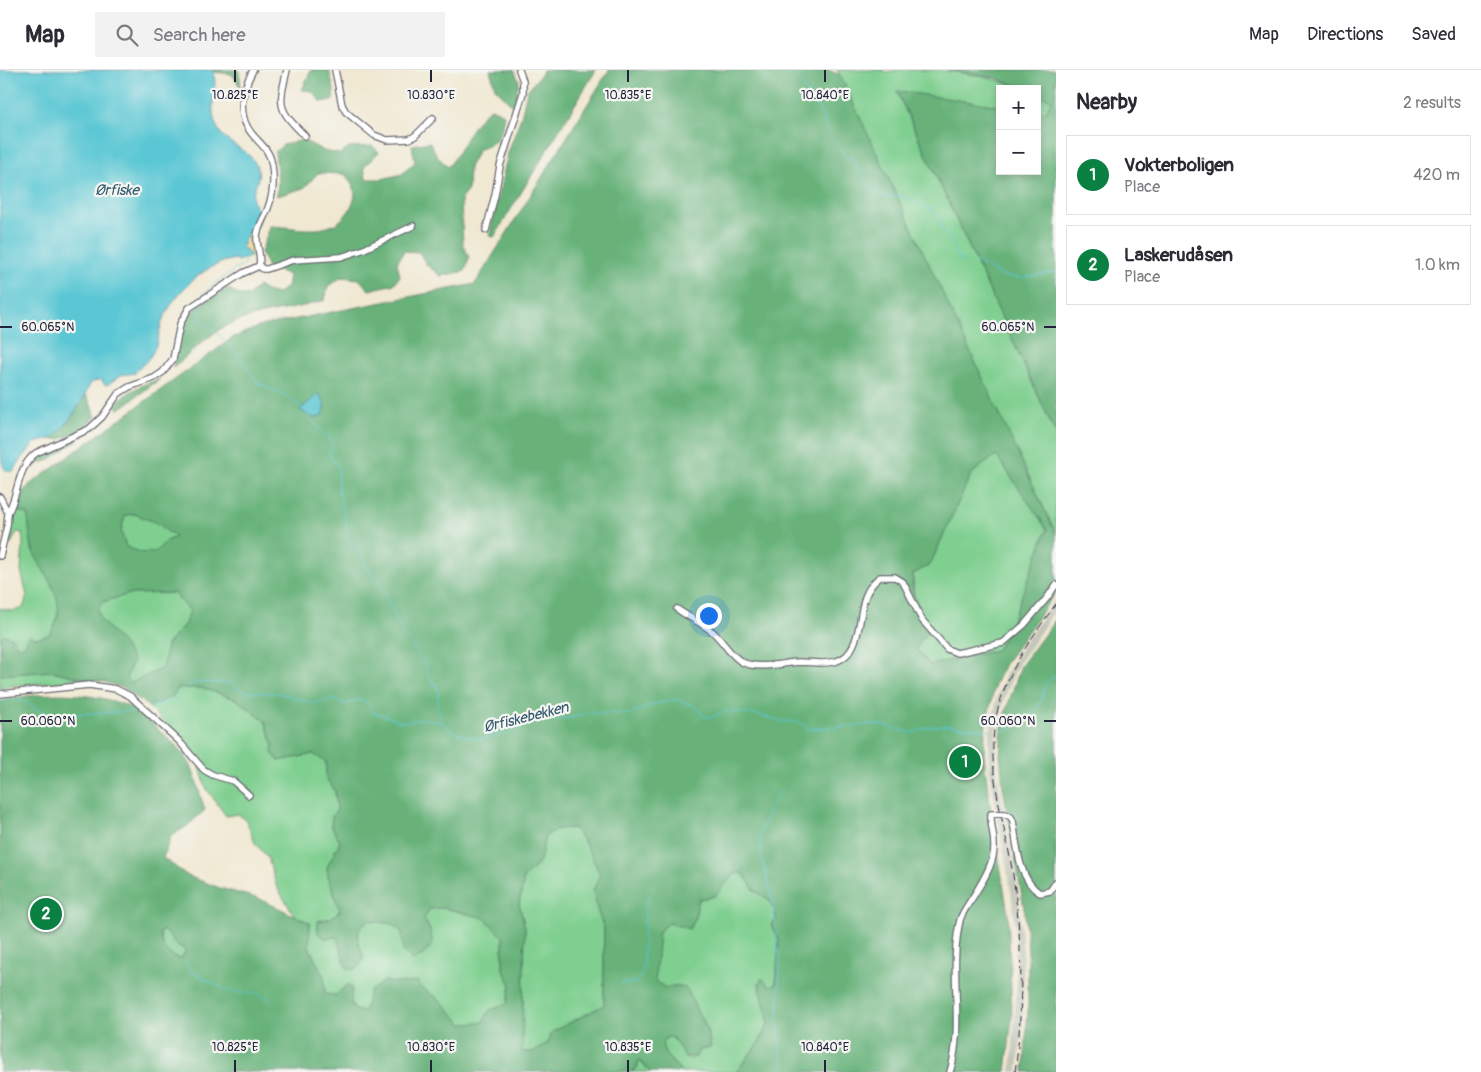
<!DOCTYPE html>
<html lang="en">
<head>
<meta charset="utf-8">
<style>
  body { margin:0; font-family:Pangolin,sans-serif; background:#f2f2f3; color:#2b2b33 }
  .controls { position:absolute; right:15px; top:15px; display:grid; overflow:hidden; border-radius:0px; box-shadow:0 2px 8px #0003 }
  .controls button { width:45px; height:45px; display:grid; place-items:center; padding:0; border:0; border-bottom:1px solid #e1e1e2; background:#fff; color:#2b2b33; font:25px sans-serif }
  .you { position:absolute; left:708px; top:545px; width:18px; height:18px; margin:-12px; border:4px solid #fff; border-radius:50%; background:#1a73e8; box-shadow:0 0 0 8px #1a73e833 }
  .badge { display:grid; place-items:center; width:32px; height:32px; border-radius:50%; background:#0b8043; color:#fff; font-size:16px; font-weight:700 }
  .pin { position:absolute; translate:-50% -50%; border:2px solid #fff; box-shadow:0 1px 5px #0006 }
  .list { margin:0; padding:0; list-style:none }
  h2 { display:flex; justify-content:space-between; align-items:center; height:65px; margin:0; padding:0 20px; font-size:21px }
  h2 small { font-size:16px; font-weight:400; color:#7c7c81 }
  .list li { display:grid; grid-template-columns:32px 1fr auto; gap:15px; align-items:center; box-sizing:border-box; height:80px; margin:0 10px 10px; padding:0 10px; border:1px solid #e1e1e2; border-radius:0px }
  .list b { display:block; font-size:19px; white-space:nowrap }
  .list p { margin:0; font-size:16px; white-space:nowrap; color:#7c7c81 }
  .list em { font-size:16px; font-style:normal; color:#7c7c81 }
  .icon { flex:none; width:28px; height:28px; fill:none; stroke:currentColor; stroke-width:2; stroke-linecap:round; stroke-linejoin:round }
  .map { position:relative; flex:none; width:1056px; height:1002px; overflow:hidden }
  header { display:flex; align-items:center; gap:30px; box-sizing:border-box; height:70px; padding:0 25px; background:#fff; border-bottom:1px solid #e1e1e2 }
  header strong { font-size:24px }
  nav { display:flex; gap:28px; margin-inline-start:auto; font-size:18px }
  .search { width:350px; height:45px; background:#f2f2f3; display:flex; align-items:center; gap:12px; box-sizing:border-box; padding:0 18px; border-radius:0px; color:#7c7c81; font-size:19px }
  main { display:flex }
  aside { flex:1; background:#fff }
  .map>svg:first-child { display:block }
  .industrial { fill:#c3c6b9 }
  .green { fill:#7fcf90; stroke:#507866 }
  .forest { fill:#67b27a; stroke:#446a5a; fill-rule:evenodd }
  .sand { fill:#eeda9e; stroke:#887e6c }
  .water { fill:#5bc7d4; stroke:#3e7488 }
  .lines { fill:none; stroke-linecap:round; stroke-linejoin:round }
  .stream { stroke:#5bc7d4; stroke-width:1 }
  .minor-casing { stroke:#6a6770; stroke-width:8 }
  .minor { stroke:#fff; stroke-width:5.5 }
  .rail { stroke:#22223b; stroke-width:1; stroke-dasharray:8 4; stroke-linecap:butt }
  .minor-bridge-casing { stroke:#6a6770; stroke-width:8; stroke-linecap:butt }
  .minor-bridge { stroke:#fff; stroke-width:5.5 }
  .ticks { fill:none; stroke:#22223b; stroke-width:2 }
  .labels { text-anchor:middle; stroke-width:4.5; stroke-linejoin:round; paint-order:stroke }
  .water-label { font-size:15px; font-style:italic; fill:#365c71; stroke:#f6f6f2 }
  .ticks-label { font-size:12px; text-anchor:middle; fill:#22223b; stroke:#f6f6f2; stroke-width:4.5; stroke-linejoin:round; paint-order:stroke }
</style>
</head>
<body>
<header>
<strong>Map</strong>
<div class="search"><svg class="icon" aria-label="search" viewBox="0 0 24 24"><circle cx="10" cy="10" r="6"/><path d="M15 15l6 6"/></svg>Search here</div>
<nav><a>Map</a><a>Directions</a><a>Saved</a></nav>
</header>
<main>
<div class="map">
<svg width="1056" height="1002" viewBox="0 0 1056 1002">
  <rect width="100%" height="100%" fill="#f6f6f2"/>
  <filter id="ink" filterUnits="userSpaceOnUse"><feTurbulence type="fractalNoise" baseFrequency=".02" numOctaves="2"/><feDisplacementMap in="SourceGraphic" scale="10" xChannelSelector="R" yChannelSelector="G"/><feConvolveMatrix kernelMatrix="1 2 1 2 8 2 1 2 1" color-interpolation-filters="sRGB"/></filter>
  <filter id="wash" filterUnits="userSpaceOnUse"><feTurbulence type="fractalNoise" baseFrequency=".0096" numOctaves="4" result="noise"/><feDisplacementMap in="SourceGraphic" scale="20" xChannelSelector="R" yChannelSelector="G"/><feGaussianBlur stdDeviation="1.12" result="paint"/><feColorMatrix in="noise" values="0 0 0 0 0 0 0 0 0 0 0 0 0 0 0 0 0 1.4 0 .05"/><feComposite in="paint" operator="in"/></filter>
  <g filter="url(#wash)">
    <rect width="100%" height="100%" fill="#f0e8d1"/>
    <polygon class="industrial" points="1056,528 1056,539 1019,593 1012,608 999,646 996,664 996,697 1018,821 1023,884 1023,949 1018,1002 1011,1002 1017,913 1016,862 1011,821 989,698 989,665 997,626 1005,606 1027,569"/>
    <g class="green">
      <path d="M837,0H883L885,2C896,0 908,0 920,0C957,0 989,6 1024,19H1000V36L897,22L1056,364V464Z"/>
      <polygon points="1037,24 1052,29 1046,42 1037,41"/>
      <polygon points="996,385 1047,459 1010,557 997,580 930,595 916,579 913,504 930,495 971,404"/>
      <path d="M13,440L28,444L32,480L54,516L59,536L55,557L49,565L37,568L19,579L14,569L3,565L0,568V538C9,541 14,542 23,538L27,526L21,501L23,474L22,463L18,462L15,465L11,474H8L9,447Z"/>
      <polygon points="135,444 159,454 168,462 174,464 175,467 165,472 156,482 143,483 126,477 121,461 125,445"/>
      <polygon points="174,523 190,541 185,554 167,575 163,599 131,613 126,608 124,575 101,550 98,540 103,532 129,524"/>
      <polygon points="52,601 89,610 9,616 0,619 0,605"/>
      <polygon points="178,618 202,618 236,629 265,651 273,674 272,683 279,691 313,684 326,691 326,708 335,721 337,740 332,747 331,755 340,772 327,797 328,806 340,841 331,848 318,851 318,863 324,868 337,867 342,880 357,870 360,856 368,850 392,854 403,862 403,880 430,860 424,849 429,839 444,838 484,848 503,867 503,899 511,915 507,934 490,940 482,953 462,954 442,932 421,917 417,911 408,914 384,911 370,921 365,942 355,940 351,934 347,915 336,925 325,924 324,907 309,877 310,853 295,846 277,818 268,788 255,773 246,750 238,744 226,746 206,718 197,687 149,637 173,626"/>
      <polygon points="574,758 585,773 600,804 593,821 598,842 604,859 604,935 552,962 547,974 533,982 521,982 525,858 519,834 524,807 540,791 545,766 557,759"/>
      <path d="M743,803L755,821L770,830L777,849L771,855L779,870L776,914L769,916L759,914L769,952L760,971L736,1002H682L665,984L662,973L667,967L673,968L686,987L692,989L699,980L711,977C709,969 708,961 705,954C703,949 699,945 697,941C688,923 689,910 665,918L654,910L659,861L669,853L694,851L699,829L715,826L734,804Z"/>
      <path d="M162,860C171,865 173,874 184,879L185,883L181,889C168,886 161,877 160,864Z"/>
      <polygon points="639,990 650,1002 631,1002 637,998"/>
    </g>
    <g class="forest">
      <polygon points="213,0 239,0 241,18 232,4 214,2"/>
      <polygon points="311,0 329,0 334,20 333,30 321,32 312,21 302,20"/>
      <polygon points="490,0 514,0 519,11 514,37 495,18"/>
      <polygon points="543,0 596,0 494,167 489,166 508,83 521,47 527,21 542,3"/>
      <path d="M609,0H828L840,5L1056,464V522L1006,592L995,614L985,660L984,685L988,722L1008,844L1012,947L1006,1002H736L760,971L769,952L759,914L762,908L769,916L776,914L779,870L771,854L777,849L770,830L755,821L743,803L734,804L715,826L699,829L694,851L689,859L669,853L659,861L655,910L665,918C690,910 688,924 697,941C699,946 703,949 705,955C708,962 708,971 711,977L699,980L696,987H685L673,968L667,967L662,973L665,984L682,1002H650L639,990L637,998L631,1002H0V632C34,620 103,621 135,640C144,645 153,655 161,662C172,671 185,683 191,696C197,710 200,726 205,740L186,757L171,766L163,788L188,806L220,818L260,829L310,853L309,877L324,907L325,924L336,925L347,915L352,917L351,934L355,940L364,942L370,921L384,911C396,914 405,914 417,911L421,917L442,932L462,954L482,953L490,940L507,934L511,915L503,899V867L484,848L444,838L429,839L424,849L430,860L433,874L423,885L412,890L403,881L402,862L392,854L368,850C353,862 358,872 364,887L359,897L352,900L346,897L337,867L324,868L318,863V851L331,848L340,841L328,806L327,797L340,772L331,755L332,747L337,740L335,721L326,708V692L313,684L279,691L272,683L273,674L265,651L236,629L202,618H179L173,626L149,637L124,618L105,612L89,610L53,601L0,605V568L3,565C14,565 12,573 19,578L26,574L27,567L30,566L37,568L49,565C72,533 47,511 34,483C31,476 28,452 28,444L13,440L29,415L234,267L261,256L475,214ZM996,385L1047,459L1010,557L997,580L930,595L916,579L927,562L912,519L913,504L930,495L971,404ZM135,444L159,454L168,462L174,464L175,467L165,472L155,482L143,483L126,477L121,461L125,445ZM174,523L190,541L185,554L167,575L163,598L131,613L126,608L133,591L124,575L101,550L98,540L103,532L129,524ZM574,758L585,773L600,804L593,821L598,842L604,859V935L552,962L547,974L532,982H522L525,858L519,834L524,807L540,792L545,766L557,759ZM162,860C171,865 173,874 184,879L185,883L181,889C168,886 161,877 160,864Z"/>
      <polygon points="947,0 1056,0 1056,364 897,21 1000,36 1000,101 1037,101 1037,41 1046,42 1052,30 1037,24 1037,19 1024,19 996,8"/>
      <path d="M491,38L504,44C502,64 498,74 479,79L469,97L468,120L461,129L463,175L469,187L465,201L441,206L427,195L419,182L404,181L397,193L400,206L394,214L369,220L359,209L342,207L328,216L325,230C293,241 258,241 228,255C207,265 190,284 173,298C177,278 181,251 197,237C206,230 217,224 227,218L239,225L249,226L258,216L266,221L277,224L287,217L289,205L268,197L261,183L270,156C301,157 335,170 352,135C358,122 354,114 344,104L318,103L304,118L277,126L278,108L275,82L283,75L303,70L324,81L340,84L350,77L373,76L379,82L364,97L366,109H382L402,104L415,92L412,75L430,72L437,86L448,97C464,78 470,53 491,38Z"/>
      <path d="M160,309L118,340L115,334C129,321 142,314 160,309Z"/>
      <path d="M84,326H87L96,347C86,357 66,372 51,369C65,356 76,343 84,326Z"/>
      <polygon points="77,367 78,370 47,391 38,393 33,399 31,394 36,387"/>
      <polygon points="1056,549 1056,1002 1024,1002 1028,937 1028,882 1025,844 1003,717 1000,685 1002,652 1021,596"/>
    </g>
    <polygon class="sand" points="247,165 249,166 249,175 255,175 256,185 250,187 250,184 243,178 242,176"/>
    <g class="water">
      <path d="M0,0H213C219,19 207,37 217,57C224,74 247,78 256,94C264,110 250,118 253,131C254,136 259,140 261,144L257,156L247,165L242,176L243,178L250,184V187L237,191L236,189C204,193 174,223 162,252C159,262 158,273 153,282C149,289 142,296 135,302L136,303L121,305L107,315L104,314L101,309L91,313L80,334L64,357L51,369L34,373L18,394L14,401C0,405 2,387 0,377Z"/>
      <path d="M319,324C324,331 326,336 323,345L315,348L301,341L302,337C309,334 312,328 319,324Z"/>
    </g>
    <g class="lines">
      <g class="stream">
        <polyline points="794,0 798,10 823,46 829,64"/>
        <path d="M834,70C839,76 842,83 847,89L853,88L857,91L859,101L865,111L873,122L890,128L898,125L911,129L919,133L923,138H930L940,151L944,163L950,168L955,183L961,191H966"/>
        <polyline points="975,192 1004,206 1023,208"/>
        <polyline points="1026,207 1056,202"/>
        <polyline points="199,228 218,211 244,194 245,189"/>
        <polyline points="198,234 202,253 211,257 239,287 259,314 285,325 302,338"/>
        <polyline points="306,343 323,364 330,367 333,376 329,383 338,398 338,419 348,461 347,471 356,475 368,499 380,515 404,564 424,591 431,612 436,614 439,623 437,635 444,655 452,661 464,666 480,669 504,664 539,651 571,648 587,643 630,644 655,634 676,629 698,638 703,646 712,647 726,641 759,645 779,651 798,652 810,659 877,654 912,663 928,657 947,655 989,660"/>
        <path d="M0,631C4,631 8,629 12,629C27,629 37,642 51,645L142,641"/>
        <path d="M148,638L175,629C181,625 183,619 190,615C200,610 218,614 230,612L235,617L248,622L279,623L311,633L334,630L346,634L358,630L368,633L374,644H380L402,652L422,649L442,652"/>
        <path d="M1002,660L1004,661C1015,659 1036,642 1041,631C1045,621 1042,609 1056,606"/>
        <polyline points="780,721 761,759 760,770 761,787 768,811 773,836 780,897 778,952 783,1002"/>
        <polyline points="183,891 195,904 224,919 235,922 256,923 270,929"/>
        <polyline points="621,913 636,913 643,903 645,839 650,825"/>
      </g>
    </g>
  </g>
  <g filter="url(#ink)">
    <g class="lines">
      <defs>
        <g id="minor">
          <path d="M287,0C278,37 278,39 305,66"/>
          <polyline points="335,0 342,35 346,42 374,65 387,70 409,69 415,66 433,48"/>
          <polyline points="486,160 495,125 500,96 523,23 523,11 519,0"/>
          <polyline points="259,196 263,199 267,199 293,190 341,187 362,180 413,156"/>
          <polyline points="0,427 8,443 7,456 0,486"/>
          <path d="M8,443C19,423 17,397 36,383L89,359L102,347L118,324L129,317L154,308L163,302L173,289L180,254L189,238L243,203L259,196C262,187 256,176 257,166C258,156 265,147 268,138C273,125 274,109 272,96C270,80 262,76 252,64C236,45 242,20 253,0"/>
          <path d="M677,539C688,547 706,555 715,564C724,573 731,586 742,592C757,600 782,593 799,592C812,592 824,595 837,591C845,588 849,584 853,576C865,552 856,525 880,507H895L903,512L922,550L947,579L957,583L1003,573L1024,555L1047,528L1056,515"/>
          <polyline points="0,624 89,615 116,619 130,626 179,671 204,700 213,705 233,711 249,725"/>
          <path d="M1005,744L1011,747L1013,751C1017,774 1018,810 1040,823L1050,821L1056,812"/>
          <path d="M950,1002C965,953 948,900 960,850C962,843 967,836 971,830C979,817 990,801 993,786C997,771 990,758 991,744H998"/>
        </g>
      </defs>
      <use href="#minor" class="minor-casing"/>
      <use href="#minor" class="minor"/>
      <path class="rail" d="M1015,1002C1024,936 1022,870 1013,805C1005,751 984,698 997,643C1006,602 1032,567 1056,534"/>
      <defs>
        <polyline id="minor-bridge" points="998,744 1005,744"/>
      </defs>
      <use href="#minor-bridge" class="minor-bridge-casing"/>
      <use href="#minor-bridge" class="minor-bridge"/>
    </g>
  </g>
  <path class="ticks" d="M235,0V12M431,0V12M628,0V12M825,0V12M0,257H12M1044,257H1056M0,651H12M1044,651H1056M235,990V1002M431,990V1002M628,990V1002M825,990V1002"/>
  <g class="labels">
    <g class="water-label">
      <text x="117" y="125">Ørfiske</text>
      <text transform="translate(526 647) rotate(-14)" y="5">Ørfiskebekken</text>
    </g>
  </g>
  <g class="ticks-label">
    <text x="235" y="29">10.825°E</text>
    <text x="431" y="29">10.830°E</text>
    <text x="628" y="29">10.835°E</text>
    <text x="825" y="29">10.840°E</text>
    <text x="48" y="261">60.065°N</text>
    <text x="1008" y="261">60.065°N</text>
    <text x="48" y="655">60.060°N</text>
    <text x="1008" y="655">60.060°N</text>
    <text x="235" y="981">10.825°E</text>
    <text x="431" y="981">10.830°E</text>
    <text x="628" y="981">10.835°E</text>
    <text x="825" y="981">10.840°E</text>
  </g>
</svg>
<div class="controls">
<button>+</button>
<button>−</button>
</div>
<div class="you"></div>
<div class="pin badge" style="left:965px;top:692px">1</div>
<div class="pin badge" style="left:46px;top:844px">2</div>
</div>
<aside>
<h2>Nearby<small>2 results</small></h2>
<ul class="list">
<li><span class="badge">1</span><div><b>Vokterboligen</b><p>Place</p></div><em>420 m</em></li>
<li><span class="badge">2</span><div><b>Laskerudåsen</b><p>Place</p></div><em>1.0 km</em></li>
</ul>
</aside>
</main>
</body>
</html>
